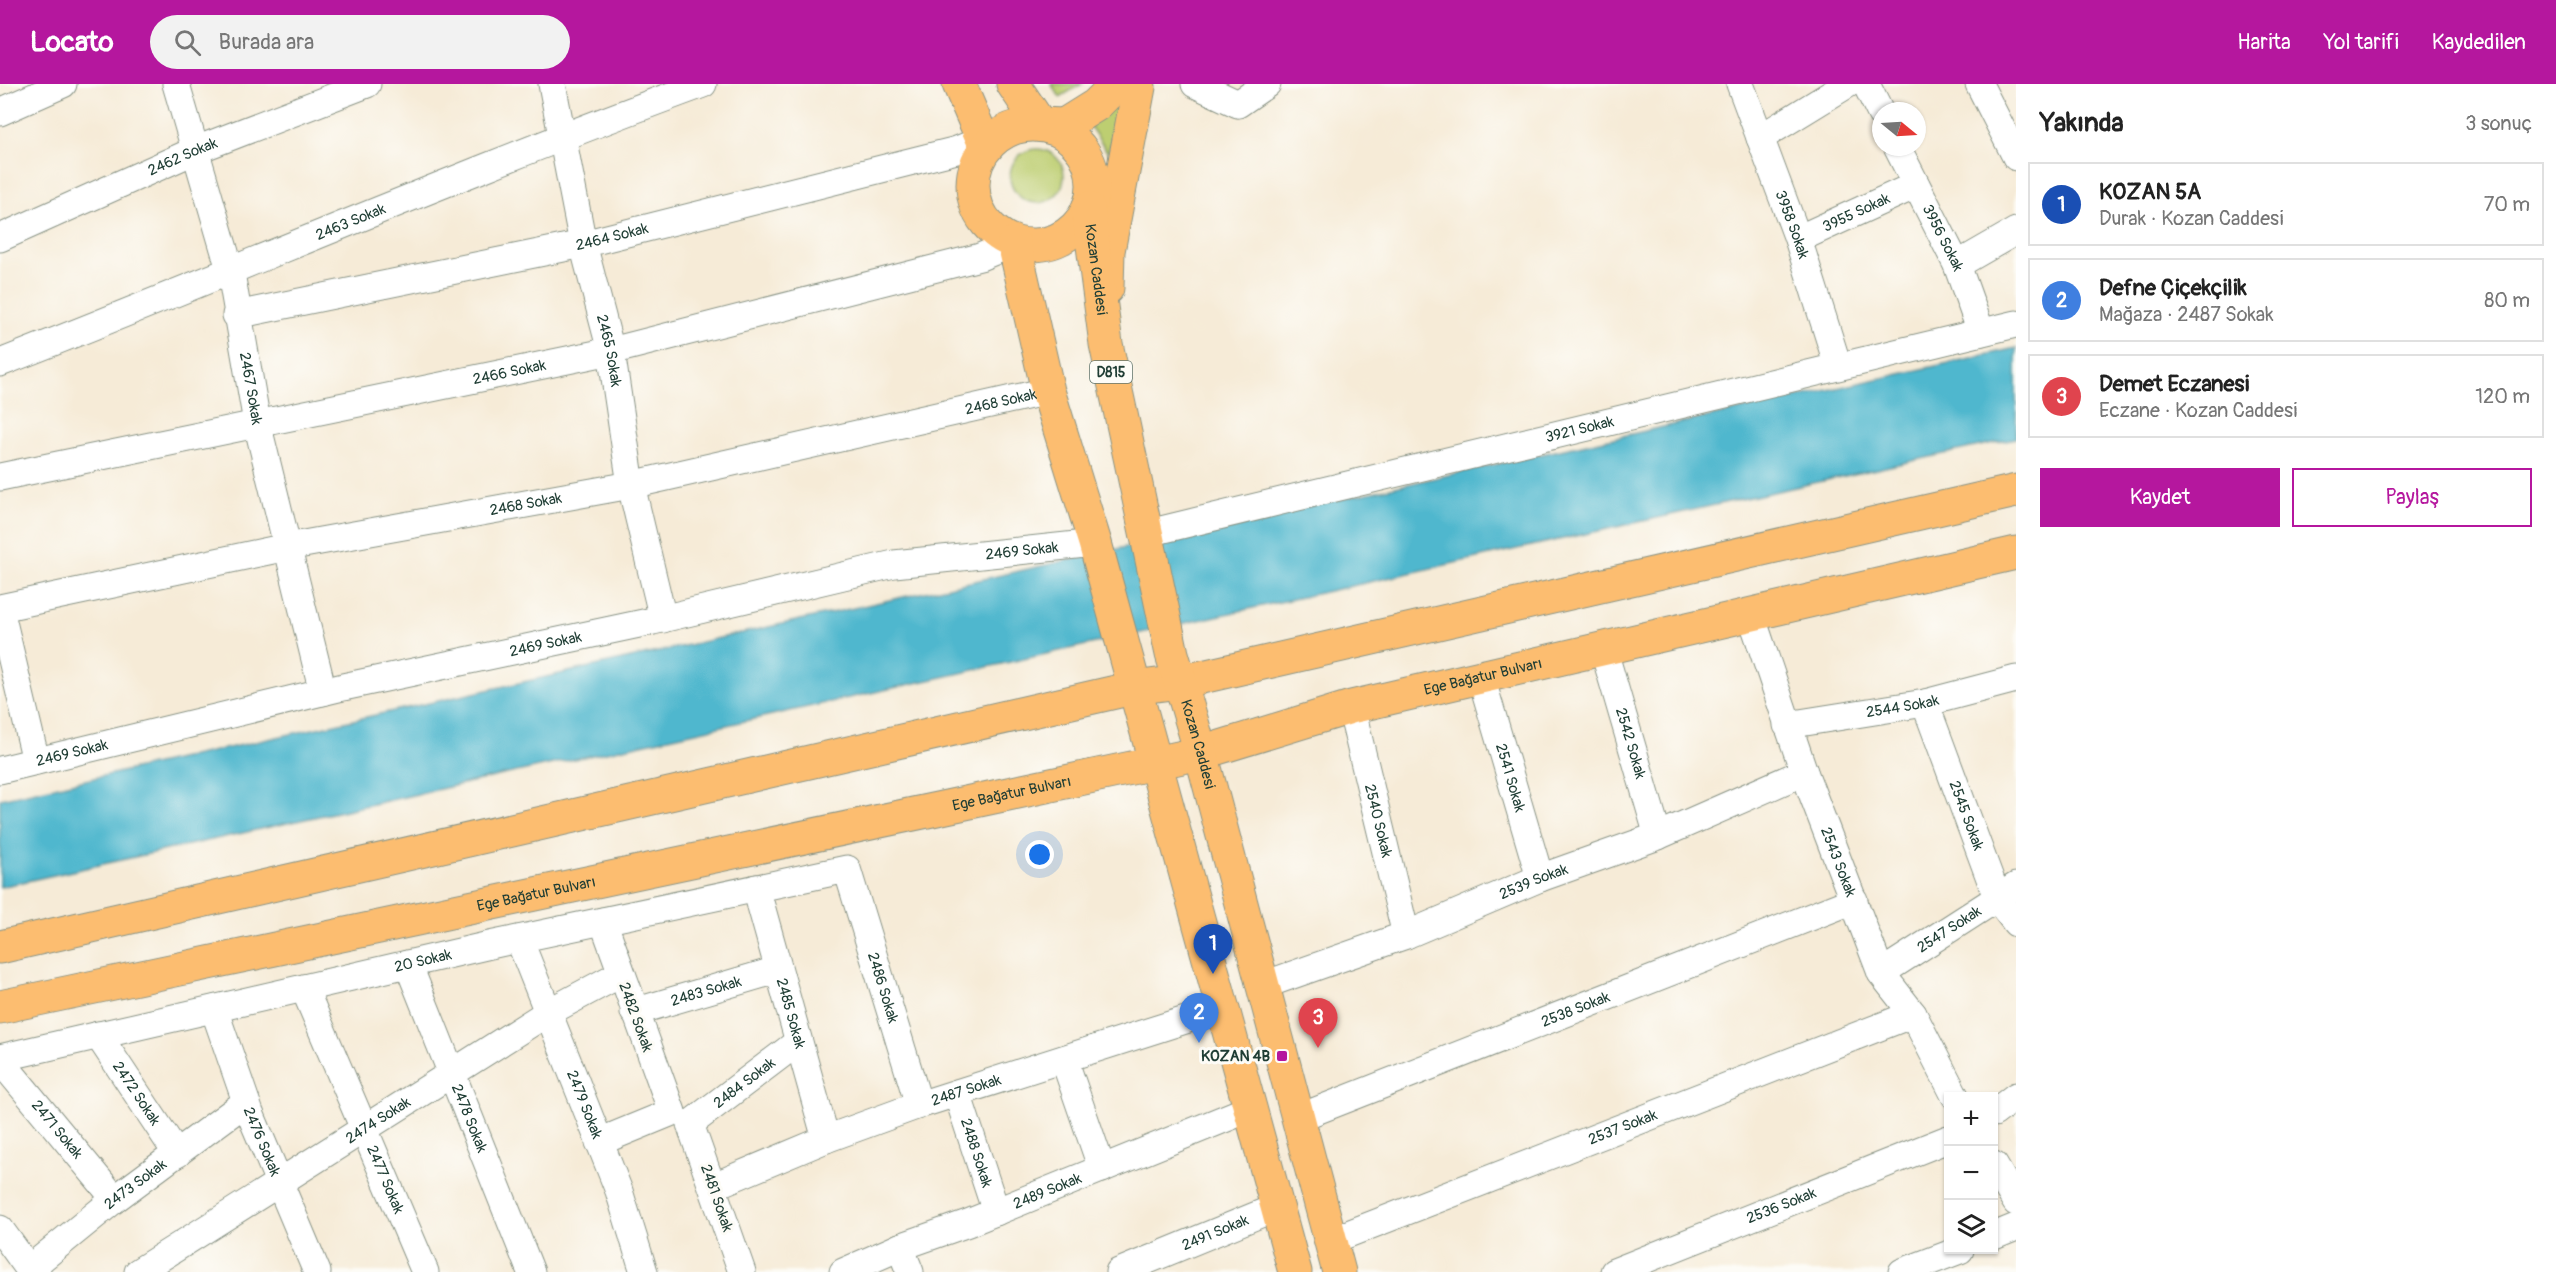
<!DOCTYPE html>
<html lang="tr">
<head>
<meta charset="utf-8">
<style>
  body { margin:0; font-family:Pangolin,sans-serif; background:#f2f2f2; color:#222 }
  .controls { position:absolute; right:18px; bottom:18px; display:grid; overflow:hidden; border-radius:0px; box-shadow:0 2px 4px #0004 }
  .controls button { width:54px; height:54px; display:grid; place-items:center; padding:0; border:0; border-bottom:2px solid #e0e0e0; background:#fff; color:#222; font:30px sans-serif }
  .compass { position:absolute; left:1872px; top:18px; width:54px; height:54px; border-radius:50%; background:#fff; box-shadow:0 2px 4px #0004; rotate:108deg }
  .you { position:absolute; left:1040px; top:771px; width:21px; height:21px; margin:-15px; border:4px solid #fff; border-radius:50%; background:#1a73e8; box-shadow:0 0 0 9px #1a73e833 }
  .badge { display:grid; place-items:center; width:39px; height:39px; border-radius:50%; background:#b5179e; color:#fff; font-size:20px; font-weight:700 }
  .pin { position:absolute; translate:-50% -50px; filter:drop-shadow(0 2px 3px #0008) }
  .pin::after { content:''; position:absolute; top:32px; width:21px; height:18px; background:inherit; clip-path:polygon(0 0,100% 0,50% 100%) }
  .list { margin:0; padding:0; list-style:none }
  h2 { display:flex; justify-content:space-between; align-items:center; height:78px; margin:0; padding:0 24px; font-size:26px }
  h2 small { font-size:20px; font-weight:400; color:#767676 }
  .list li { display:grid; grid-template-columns:39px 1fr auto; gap:18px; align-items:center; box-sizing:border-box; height:84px; margin:0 12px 12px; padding:0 12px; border:2px solid #e0e0e0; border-radius:0px }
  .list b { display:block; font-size:22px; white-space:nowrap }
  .list p { margin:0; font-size:20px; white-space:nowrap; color:#767676 }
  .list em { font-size:20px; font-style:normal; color:#767676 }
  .actions { display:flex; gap:12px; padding:18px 24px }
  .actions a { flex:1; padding:14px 0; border:2px solid #b5179e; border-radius:0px; text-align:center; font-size:21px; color:#b5179e }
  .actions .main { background:#b5179e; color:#fff }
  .icon { flex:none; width:33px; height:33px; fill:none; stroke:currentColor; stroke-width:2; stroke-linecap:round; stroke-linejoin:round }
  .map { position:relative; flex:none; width:2016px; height:1188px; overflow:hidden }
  header { display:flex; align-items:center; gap:36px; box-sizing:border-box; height:84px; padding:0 30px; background:#b5179e; color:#fff }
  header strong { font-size:28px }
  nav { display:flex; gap:33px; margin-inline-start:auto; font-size:21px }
  .search { width:420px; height:54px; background:#f2f2f2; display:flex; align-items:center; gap:15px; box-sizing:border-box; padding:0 21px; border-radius:33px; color:#767676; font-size:22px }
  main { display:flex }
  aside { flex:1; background:#fff }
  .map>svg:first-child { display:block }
  .green { fill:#bdce71; stroke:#6e8652; stroke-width:1.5 }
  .water { fill:#50b7ce; stroke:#387a81; stroke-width:1.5 }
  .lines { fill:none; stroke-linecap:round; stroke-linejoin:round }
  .minor-casing { stroke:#8a9486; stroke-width:29 }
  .major-casing { stroke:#8a9486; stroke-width:35 }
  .highway-casing { stroke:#8a9486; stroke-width:35 }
  .minor { stroke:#fff; stroke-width:27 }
  .major { stroke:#fcbd6f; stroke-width:33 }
  .highway { stroke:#fcbd6f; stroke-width:33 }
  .poi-dot { fill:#b5179e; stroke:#fdfcf7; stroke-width:2 }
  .labels { text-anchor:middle; stroke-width:6; stroke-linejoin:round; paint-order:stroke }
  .shield { fill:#fdfcf7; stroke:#62766e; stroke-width:1.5 }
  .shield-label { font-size:14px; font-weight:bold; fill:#1f3d34 }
  .street-label { font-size:15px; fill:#1f3d34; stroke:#fdfcf7 }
  .poi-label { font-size:15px; font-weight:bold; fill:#1f3d34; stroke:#fdfcf7; text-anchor:end }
</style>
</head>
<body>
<header>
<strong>Locato</strong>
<div class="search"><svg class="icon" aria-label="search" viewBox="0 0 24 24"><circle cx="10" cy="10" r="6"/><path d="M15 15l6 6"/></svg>Burada ara</div>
<nav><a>Harita</a><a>Yol tarifi</a><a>Kaydedilen</a></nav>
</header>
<main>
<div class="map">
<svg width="2016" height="1188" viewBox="0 0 2016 1188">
  <rect width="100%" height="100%" fill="#fdfcf7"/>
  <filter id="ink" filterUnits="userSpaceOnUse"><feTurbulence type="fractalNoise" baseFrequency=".0167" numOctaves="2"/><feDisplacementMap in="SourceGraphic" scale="12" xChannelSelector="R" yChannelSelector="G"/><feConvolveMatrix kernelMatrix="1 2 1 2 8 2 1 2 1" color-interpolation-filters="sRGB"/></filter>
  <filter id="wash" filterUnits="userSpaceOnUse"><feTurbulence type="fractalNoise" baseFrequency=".008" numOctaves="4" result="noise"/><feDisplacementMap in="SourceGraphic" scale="24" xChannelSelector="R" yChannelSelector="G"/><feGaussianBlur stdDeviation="1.35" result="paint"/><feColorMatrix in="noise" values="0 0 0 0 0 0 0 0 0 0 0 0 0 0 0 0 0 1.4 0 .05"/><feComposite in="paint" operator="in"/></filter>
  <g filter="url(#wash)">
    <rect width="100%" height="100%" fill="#f6ebd7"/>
    <g class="green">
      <polygon points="1051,0 1082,0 1060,13"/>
      <polygon points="1129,1 1108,69 1085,35"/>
      <circle cx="1037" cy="92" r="27"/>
    </g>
    <polygon class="water" points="2016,264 2016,354 0,803 0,715"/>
  </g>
  <g filter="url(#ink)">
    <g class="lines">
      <defs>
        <g id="minor">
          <path id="s1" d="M176,0L231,189L257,339L323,608"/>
          <path id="s2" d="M552,0L583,160L611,267L631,401L663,535"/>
          <polyline points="1195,0 1238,20 1267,0"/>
          <path id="s3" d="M1740,0L1798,155L1838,282"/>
          <polyline points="1866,0 1881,30"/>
          <polyline points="1979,0 2016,73"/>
          <polyline points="0,28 63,0"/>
          <polyline points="1760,54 1848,0"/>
          <path id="s4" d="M1897,63L1957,181L1981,248"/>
          <path id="s5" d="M0,154L196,66L367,0"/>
          <path id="s6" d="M1798,155L1916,101"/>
          <polyline points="1957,181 2016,147"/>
          <path id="s7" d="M236,231L583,160L957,66L982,56"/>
          <path id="s8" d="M0,279C235,187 466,87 703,0"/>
          <path id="s9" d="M0,393L611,267L980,173L1014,159"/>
          <path id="s10" d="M1144,450L2016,240"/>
          <path id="s11" d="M0,524L287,463L631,401L1048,307"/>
          <polyline points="0,525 36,677"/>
          <path id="s12" d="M1751,531L1804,688L1881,889L1913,930L1955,1012"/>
          <path id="s13" d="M1604,567L1658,752"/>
          <path id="s14" d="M1481,593L1540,794"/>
          <path id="s15" d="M1925,619L1998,816L2016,839"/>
          <path id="s16" d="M1351,623L1406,851"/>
          <path id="s17" d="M1787,641L1925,619L2016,595"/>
          <path id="s18" d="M0,686L343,603L653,537L894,480L1095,459"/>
          <path id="s19" d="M756,804L826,1055"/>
          <path id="s20" d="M519,855L619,1107L644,1188"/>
          <path id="s21" d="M408,880L531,1188"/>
          <path id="s22" d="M1881,889L2016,802"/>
          <path id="s23" d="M1261,902L1406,851L1540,794L1658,752L1804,688"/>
          <path id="s24" d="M304,904L425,1188"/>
          <path id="s25" d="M214,925L250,1029L317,1188"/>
          <path id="s26" d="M634,928L777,886"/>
          <path id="s27" d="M98,951L177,1070"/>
          <path id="s28" d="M0,974L490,861L847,785L919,1021"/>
          <polyline points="1064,975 1102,1085"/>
          <path id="s29" d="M0,976L115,1115"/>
          <path id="s30" d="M957,1009L996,1128"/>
          <polyline points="1994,1029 2016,1012"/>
          <path id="s31" d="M1298,1034L1854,816"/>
          <polyline points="599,1058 672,1028 603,837"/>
          <polyline points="1994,1081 2016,1118"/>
          <path id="s32" d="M714,1102L826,1055L919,1021L1223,924"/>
          <polyline points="0,1145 29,1185 37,1188"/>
          <polyline points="1994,1152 2016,1143"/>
          <path id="s33" d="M1330,1157L1913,930"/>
          <polyline points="900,1163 910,1188"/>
          <path id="s34" d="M29,1185L115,1115L246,1018"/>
          <path id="s35" d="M138,1188L547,929L620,890"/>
          <path id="s36" d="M742,1188L690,1040L798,958"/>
          <path id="s37" d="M843,1188L900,1163L968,1139L1251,1024"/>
          <path id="s38" d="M1119,1188L1277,1123"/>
          <path id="s39" d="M1614,1188L1948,1055"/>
          <polyline points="1902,1188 1960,1166"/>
        </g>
        <g id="major">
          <polyline points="1040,40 1064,41 1096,21 1117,0"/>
          <polyline points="1107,204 1108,167 1139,3"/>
          <polyline points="0,863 1133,604 1180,598 2016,407"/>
          <path id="s40" d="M0,923L1155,679L1201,669L1351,623L2016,469"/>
        </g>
        <g id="highway">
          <polyline points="959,0 986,63"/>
          <polyline points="1013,0 1040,40"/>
          <circle cx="1033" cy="101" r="60"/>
          <path id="s41" d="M1088,124L1106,260L1172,570L1201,669L1339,1188"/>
          <polyline points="1014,159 1048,307 1095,459 1295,1188"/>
        </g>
      </defs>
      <use href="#minor" class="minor-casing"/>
      <use href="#major" class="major-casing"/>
      <use href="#highway" class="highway-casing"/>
      <use href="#minor" class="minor"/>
      <use href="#major" class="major"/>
      <use href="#highway" class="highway"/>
    </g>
  </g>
  <rect class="poi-dot" x="1276" y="966" width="12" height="12" rx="3"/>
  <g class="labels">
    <rect class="shield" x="1090" y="277" width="42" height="22" rx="4.5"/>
    <g class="shield-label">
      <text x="1111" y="293">D815</text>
    </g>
    <g class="street-label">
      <text dy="5" stroke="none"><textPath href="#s5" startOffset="200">2462 Sokak</textPath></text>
      <text dy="5" stroke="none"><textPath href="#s6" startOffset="64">3955 Sokak</textPath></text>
      <text dy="5" stroke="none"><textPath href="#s8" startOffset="378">2463 Sokak</textPath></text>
      <text dy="5" stroke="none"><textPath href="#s3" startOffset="150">3958 Sokak</textPath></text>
      <text dy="5" stroke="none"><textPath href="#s7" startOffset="384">2464 Sokak</textPath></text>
      <text dy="5" stroke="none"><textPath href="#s4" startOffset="102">3956 Sokak</textPath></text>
      <text dy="5" stroke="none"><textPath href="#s41" startOffset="62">Kozan Caddesi</textPath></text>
      <text dy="5" stroke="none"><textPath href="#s2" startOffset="273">2465 Sokak</textPath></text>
      <text dy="5" stroke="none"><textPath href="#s9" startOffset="520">2466 Sokak</textPath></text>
      <text dy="5" stroke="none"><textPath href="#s1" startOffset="314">2467 Sokak</textPath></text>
      <text dy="5" stroke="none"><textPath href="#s11" startOffset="1022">2468 Sokak</textPath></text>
      <text dy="5" stroke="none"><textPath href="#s10" startOffset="448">3921 Sokak</textPath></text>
      <text dy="5" stroke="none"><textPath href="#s11" startOffset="536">2468 Sokak</textPath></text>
      <text dy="5" stroke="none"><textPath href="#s18" startOffset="1046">2469 Sokak</textPath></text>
      <text dy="5" stroke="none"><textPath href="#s18" startOffset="560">2469 Sokak</textPath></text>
      <text dy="5" stroke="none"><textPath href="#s40" startOffset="1520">Ege Bağatur Bulvarı</textPath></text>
      <text dy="5" stroke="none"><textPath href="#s17" startOffset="117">2544 Sokak</textPath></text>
      <text dy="5" stroke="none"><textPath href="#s13" startOffset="96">2542 Sokak</textPath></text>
      <text dy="5" stroke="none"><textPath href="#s41" startOffset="548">Kozan Caddesi</textPath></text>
      <text dy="5" stroke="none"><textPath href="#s18" startOffset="74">2469 Sokak</textPath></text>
      <text dy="5" stroke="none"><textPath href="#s14" startOffset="105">2541 Sokak</textPath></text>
      <text dy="5" stroke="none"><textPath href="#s40" startOffset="1034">Ege Bağatur Bulvarı</textPath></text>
      <text dy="5" stroke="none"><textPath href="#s15" startOffset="120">2545 Sokak</textPath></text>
      <text dy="5" stroke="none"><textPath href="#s16" startOffset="117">2540 Sokak</textPath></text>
      <text dy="5" stroke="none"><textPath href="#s12" startOffset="262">2543 Sokak</textPath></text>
      <text dy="5" stroke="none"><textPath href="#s23" startOffset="292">2539 Sokak</textPath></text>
      <text dy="5" stroke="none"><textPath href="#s40" startOffset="548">Ege Bağatur Bulvarı</textPath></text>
      <text dy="5" stroke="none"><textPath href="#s22" startOffset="81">2547 Sokak</textPath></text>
      <text dy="5" stroke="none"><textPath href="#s28" startOffset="434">20 Sokak</textPath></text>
      <text dy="5" stroke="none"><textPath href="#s28" startOffset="992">2486 Sokak</textPath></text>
      <text dy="5" stroke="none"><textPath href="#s26" startOffset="75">2483 Sokak</textPath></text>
      <text dy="5" stroke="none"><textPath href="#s31" startOffset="298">2538 Sokak</textPath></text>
      <text dy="5" stroke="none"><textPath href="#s19" startOffset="130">2485 Sokak</textPath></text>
      <text transform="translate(636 933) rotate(70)" y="5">2482 Sokak</text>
      <text dy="5" stroke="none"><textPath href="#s36" startOffset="225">2484 Sokak</textPath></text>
      <text dy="5" stroke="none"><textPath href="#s32" startOffset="270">2487 Sokak</textPath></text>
      <text dy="5" stroke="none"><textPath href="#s27" startOffset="70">2472 Sokak</textPath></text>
      <text dy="5" stroke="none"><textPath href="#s20" startOffset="178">2479 Sokak</textPath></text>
      <text dy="5" stroke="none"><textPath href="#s21" startOffset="166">2478 Sokak</textPath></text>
      <text dy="5" stroke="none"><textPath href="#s35" startOffset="284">2474 Sokak</textPath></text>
      <text dy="5" stroke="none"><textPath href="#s33" startOffset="314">2537 Sokak</textPath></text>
      <text dy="5" stroke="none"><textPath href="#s29" startOffset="90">2471 Sokak</textPath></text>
      <text dy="5" stroke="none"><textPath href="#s25" startOffset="141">2476 Sokak</textPath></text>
      <text dy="5" stroke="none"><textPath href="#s30" startOffset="63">2488 Sokak</textPath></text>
      <text dy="5" stroke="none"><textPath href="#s24" startOffset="208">2477 Sokak</textPath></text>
      <text dy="5" stroke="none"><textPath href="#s34" startOffset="136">2473 Sokak</textPath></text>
      <text dy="5" stroke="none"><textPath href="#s37" startOffset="220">2489 Sokak</textPath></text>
      <text transform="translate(717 1114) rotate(71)" y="5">2481 Sokak</text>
      <text dy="5" stroke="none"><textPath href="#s39" startOffset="180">2536 Sokak</textPath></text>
      <text dy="5" stroke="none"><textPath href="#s38" startOffset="104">2491 Sokak</textPath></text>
    </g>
    <g class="poi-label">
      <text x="1270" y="977">KOZAN 4B</text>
    </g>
  </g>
</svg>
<div class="controls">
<button>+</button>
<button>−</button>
<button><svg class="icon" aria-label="layers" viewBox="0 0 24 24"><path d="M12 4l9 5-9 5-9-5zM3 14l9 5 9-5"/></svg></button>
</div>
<svg class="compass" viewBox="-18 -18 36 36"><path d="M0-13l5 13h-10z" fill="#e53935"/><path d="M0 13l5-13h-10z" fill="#767676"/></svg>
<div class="you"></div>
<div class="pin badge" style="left:1213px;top:890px;background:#1a4fb4">1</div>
<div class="pin badge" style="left:1199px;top:959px;background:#3f7fe0">2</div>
<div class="pin badge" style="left:1318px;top:964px;background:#e0444e">3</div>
</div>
<aside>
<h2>Yakında<small>3 sonuç</small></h2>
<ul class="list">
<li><span class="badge" style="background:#1a4fb4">1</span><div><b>KOZAN 5A</b><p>Durak · Kozan Caddesi</p></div><em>70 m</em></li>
<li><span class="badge" style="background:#3f7fe0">2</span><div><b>Defne Çiçekçilik</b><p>Mağaza · 2487 Sokak</p></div><em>80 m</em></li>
<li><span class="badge" style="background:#e0444e">3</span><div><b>Demet Eczanesi</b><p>Eczane · Kozan Caddesi</p></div><em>120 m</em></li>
</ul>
<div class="actions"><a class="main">Kaydet</a><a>Paylaş</a></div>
</aside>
</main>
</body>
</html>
